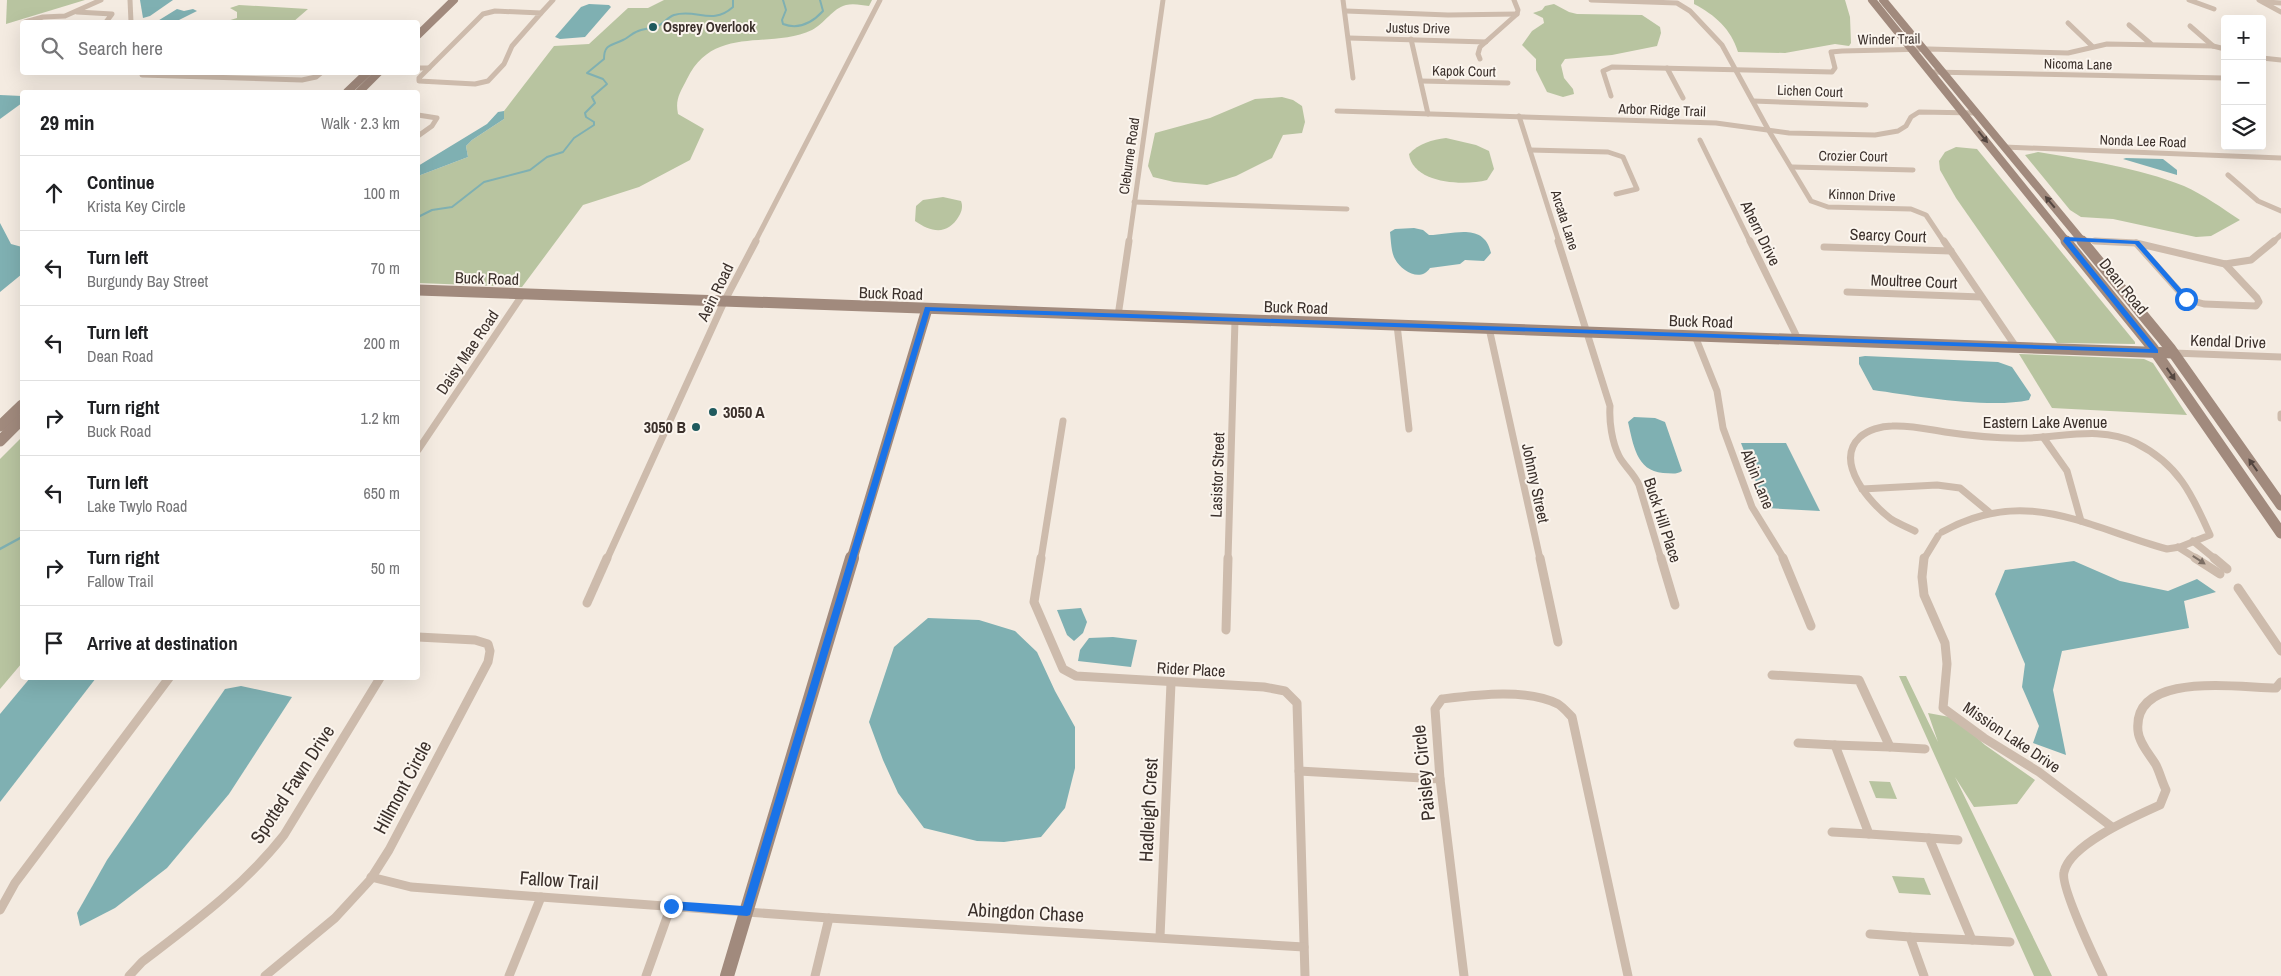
<!DOCTYPE html>
<html lang="en">
<head>
<meta charset="utf-8">
<style>
  body { margin:0; font-family:"Archivo Narrow",sans-serif; background:#f6f6f6; color:#202124 }
  .controls { position:absolute; right:15px; top:15px; display:grid; overflow:hidden; border-radius:5px; box-shadow:0 5px 20px #0002 }
  .controls button { width:45px; height:45px; display:grid; place-items:center; padding:0; border:0; border-bottom:1px solid #e0e0e0; background:#fff; color:#202124; font:25px sans-serif }
  .stop { position:absolute; width:15px; height:15px; margin:-11px; border:4px solid #1a73e8; border-radius:50%; background:#fff }
  .stop.end { background:#1a73e8; border-color:#fff; box-shadow:0 1px 5px #0008 }
  .list { margin:0; padding:0; list-style:none }
  h2 { display:flex; justify-content:space-between; align-items:center; height:65px; margin:0; padding:0 20px; font-size:21px }
  h2 small { font-size:16px; font-weight:400; color:#757577 }
  .list li { display:grid; grid-template-columns:32px 1fr auto; gap:15px; align-items:center; box-sizing:border-box; height:75px; padding:0 20px; border-top:1px solid #e0e0e0 }
  .list b { display:block; font-size:19px; white-space:nowrap }
  .list p { margin:0; font-size:16px; white-space:nowrap; color:#757577 }
  .list em { font-size:16px; font-style:normal; color:#757577 }
  .icon { flex:none; width:28px; height:28px; fill:none; stroke:currentColor; stroke-width:2; stroke-linecap:round; stroke-linejoin:round }
  .map { position:relative; flex:none; width:2281px; height:976px; overflow:hidden }
  .search { position:absolute; background:#fff; box-shadow:0 5px 20px #0002; left:20px; top:20px; width:400px; height:55px; display:flex; align-items:center; gap:12px; box-sizing:border-box; padding:0 18px; border-radius:5px; color:#757577; font-size:19px }
  .panel { position:absolute; background:#fff; box-shadow:0 5px 20px #0002; left:20px; top:90px; width:400px; height:590px; border-radius:5px }
  .map>svg:first-child { display:block }
  .green { fill:#b8c4a0 }
  .water { fill:#7fb0b2 }
  .lines { fill:none; stroke-linecap:round; stroke-linejoin:round }
  .stream-far1 { stroke:#7fb0b2; stroke-width:2 }
  .stream { stroke:#7fb0b2; stroke-width:2.5 }
  .street-far2 { stroke:#cdbbac; stroke-width:5 }
  .street-far1 { stroke:#cdbbac; stroke-width:7 }
  .street { stroke:#cdbbac; stroke-width:9 }
  .secondary-far2 { stroke:#a18a7d; stroke-width:8 }
  .secondary-far1 { stroke:#a18a7d; stroke-width:11 }
  .secondary { stroke:#a18a7d; stroke-width:14 }
  .oneway { fill:#544640 }
  .oneway2 { fill:#7d6f65 }
  .route { fill:#1a73e8 }
  .poi-dot { fill:#1f5a5e; stroke:#fbf5ee; stroke-width:2 }
  .labels { text-anchor:middle; stroke-width:4; stroke-linejoin:round; paint-order:stroke }
  .far-poi-label { font-size:14px; font-weight:bold; fill:#3b302b; stroke:#fbf5ee; text-anchor:start }
  .far-street-label { font-size:14px; fill:#3b302b; stroke:#fbf5ee }
  .street-label { font-size:16px; fill:#3b302b; stroke:#fbf5ee }
  .poi-label { font-size:16px; font-weight:bold; fill:#3b302b; stroke:#fbf5ee; text-anchor:start }
  .near-street-label { font-size:19px; fill:#3b302b; stroke:#fbf5ee }
</style>
</head>
<body>
<div class="map">
<svg width="2281" height="976" viewBox="0 0 2281 976">
  <rect width="100%" height="100%" fill="#f4ebe1"/>
  <g class="green">
    <polygon points="7,0 85,0 6,24"/>
    <path d="M664,0H872L869,6C862,5 853,3 846,5C833,8 824,24 812,30C769,50 714,24 687,79C680,93 675,99 678,114L704,129L690,160L639,187L583,205L522,287L418,283V176L468,157L466,146L472,140L504,119V111L554,46L589,44L628,8H648Z"/>
    <path d="M1694,0H1845L1850,17L1851,43L1849,46L1835,44L1785,53L1738,52C1731,29 1715,15 1694,4Z"/>
    <polygon points="1554,4 1569,12 1577,14 1642,15 1660,27 1661,33 1657,46 1612,55 1565,59 1561,65 1564,78 1573,89 1574,94 1563,97 1547,92 1536,70 1536,59 1522,45 1532,31 1544,23 1543,18 1533,13 1542,10 1545,6"/>
    <polygon points="239,5 308,9 293,22 224,22 237,18 237,12 230,8"/>
    <polygon points="1282,97 1293,100 1302,106 1305,122 1302,133 1283,135 1272,158 1236,176 1207,185 1174,182 1153,177 1148,166 1155,133 1210,118 1255,99"/>
    <path d="M1446,138L1476,145L1489,151L1494,169L1487,180C1464,186 1413,184 1409,154C1419,143 1432,140 1446,138Z"/>
    <polygon points="1956,147 1977,149 2135,342 2135,344 2057,343 1956,198 1940,170 1939,161 1945,152"/>
    <path d="M2038,152C2086,160 2139,168 2184,186C2204,195 2222,208 2240,220L2211,236L2196,237L2113,219L2081,217L2070,210L2025,155Z"/>
    <path d="M943,197L961,201C963,206 962,211 959,216C948,235 932,233 915,221L916,206L923,200Z"/>
    <polygon points="2019,354 2144,359 2153,363 2187,415 2052,408"/>
    <polygon points="22,437 22,663 0,689 0,459"/>
    <polygon points="1899,676 1906,676 1938,742 1928,713 1955,718 1985,745 2035,780 2017,804 1974,807 1955,777 2052,976 2034,976"/>
    <polygon points="1869,781 1890,782 1897,799 1876,798"/>
    <polygon points="1892,876 1924,878 1931,895 1899,893"/>
  </g>
  <g class="water">
    <polygon points="140,0 173,0 150,16 143,18"/>
    <polygon points="589,4 609,5 611,7 585,37 560,39 555,37 581,7"/>
    <polygon points="177,9 184,11 193,9 197,11 175,22 156,22"/>
    <polygon points="0,95 22,96 22,103 0,119"/>
    <polygon points="504,111 504,119 472,140 466,146 468,157 418,176 418,166 487,124 498,112"/>
    <polygon points="2126,158 2163,159 2177,170 2177,175 2123,159"/>
    <polygon points="0,223 11,244 22,247 22,274 0,292"/>
    <path d="M1414,228L1423,230L1429,235C1452,235 1484,221 1491,253L1484,261L1465,260L1460,264L1430,268C1421,282 1402,272 1395,259C1391,252 1391,240 1390,232L1395,229Z"/>
    <path d="M1865,356L1998,362L2012,367L2031,395L2029,400C1990,409 1915,396 1873,390L1859,364V357Z"/>
    <path d="M1634,417L1655,418L1665,422L1682,471C1676,475 1670,473 1663,473C1636,471 1633,443 1628,422Z"/>
    <polygon points="1741,443 1786,443 1820,511 1766,508"/>
    <polygon points="2074,561 2120,581 2168,591 2197,579 2216,592 2184,601 2189,628 2062,651 2053,690 2066,755 2033,743 2039,726 2022,687 2025,664 1995,594 2005,570"/>
    <polygon points="1081,608 1087,622 1083,633 1074,641 1067,635 1057,610"/>
    <polygon points="928,618 979,620 1015,631 1037,652 1055,691 1075,727 1075,768 1065,808 1041,837 1004,842 977,841 924,828 898,793 883,760 869,722 894,647"/>
    <polygon points="1113,637 1137,640 1131,667 1078,661 1080,650 1089,638"/>
    <polygon points="30,678 96,678 0,802 0,714"/>
    <polygon points="241,686 292,697 229,794 167,868 115,908 80,926 77,913 107,860 225,689"/>
  </g>
  <g class="lines">
    <g class="stream-far1">
      <path d="M783,0L786,10L782,20L783,24C799,30 812,23 823,11L820,0"/>
      <path d="M418,217L432,210L452,207L484,182L530,170L547,157L563,152L574,138L594,125V122L586,117L585,113L595,103L592,97L607,84L603,79L587,73L604,59C604,44 611,46 623,40C628,38 631,34 636,32C643,28 651,29 658,26C664,23 668,17 674,15C696,8 712,26 733,7V0"/>
    </g>
    <polyline class="stream" points="0,549 22,537"/>
    <g class="street-far2">
      <polyline points="130,0 131,22"/>
      <polyline points="1343,0 1353,78"/>
      <polyline points="1591,0 1677,3 1690,11 1722,45 1769,131 1811,201 1828,207 1911,209 1926,215 1944,242"/>
      <polyline points="2189,0 2214,9"/>
      <polyline points="2259,0 2281,12"/>
      <polyline points="2266,2 2281,3"/>
      <polygon points="495,11 541,13 512,46 504,64 488,81 475,84 419,81 419,78 483,14"/>
      <polyline points="1346,11 1448,15 1517,14"/>
      <polyline points="77,12 112,14 106,22"/>
      <polyline points="541,13 553,0"/>
      <polyline points="25,22 43,17 65,16 101,0"/>
      <polyline points="2068,23 2092,46"/>
      <polyline points="2129,25 2151,44"/>
      <polyline points="2190,26 2213,46"/>
      <polyline points="1349,38 1486,42"/>
      <polyline points="1411,39 1428,114"/>
      <polyline points="2262,58 2281,60"/>
      <polyline points="1480,59 1478,54 1480,47 1517,14 1518,10 1514,0"/>
      <polyline points="418,68 429,68"/>
      <polyline points="1667,68 1683,98"/>
      <polyline points="1930,72 2225,78"/>
      <polyline points="142,75 302,80 316,77 322,72"/>
      <polyline points="1421,81 1508,83"/>
      <polyline points="1611,96 1603,71 1612,67 1832,72 1835,68 1831,52 1842,51 1929,49 2068,53 2107,44 2213,46 2225,49"/>
      <polyline points="1753,101 1866,105"/>
      <polyline points="1337,111 1716,123 1789,133 1875,135 1898,131 1906,126 1911,117 1919,112 1977,113"/>
      <polyline points="418,115 437,118 432,126 418,136"/>
      <polyline points="1519,116 1559,242"/>
      <polyline points="1700,140 1750,242"/>
      <polyline points="2004,147 2281,158"/>
      <polyline points="1530,150 1608,152 1623,157 1637,189 1616,194"/>
      <polyline points="1792,167 1913,170"/>
      <polyline points="2228,175 2258,201 2281,211"/>
      <polyline points="1134,202 1347,209"/>
      <polyline points="2065,239 2118,242"/>
      <polyline points="755,242 880,0"/>
      <polyline points="1129,242 1163,0"/>
      <polyline points="2273,242 2281,235"/>
    </g>
    <g class="street-far1">
      <path d="M1558,241L1610,406C1609,422 1612,442 1619,456C1624,466 1634,473 1639,485L1661,559"/>
      <polyline points="1750,241 1798,339"/>
      <polyline points="1944,241 2016,347"/>
      <polyline points="2095,241 2136,243 2225,264 2251,260 2274,241"/>
      <polyline points="2136,243 2186,299 2204,304 2256,306 2259,302 2257,298 2225,264"/>
      <polyline points="1824,247 1951,251"/>
      <polyline points="1847,292 1981,297"/>
      <polyline points="1118,316 1129,241"/>
      <polyline points="1397,325 1409,429"/>
      <polyline points="1489,328 1540,559"/>
      <polyline points="1695,336 1717,391 1723,428 1752,507 1784,559"/>
      <polyline points="2173,353 2281,357"/>
      <polyline points="2281,414 2281,418"/>
      <polyline points="2043,437 2067,471 2081,521"/>
      <polyline points="418,450 523,294"/>
      <polyline points="1862,489 1937,485 1960,488 1989,512"/>
      <path d="M1915,531C1907,527 1899,524 1891,519C1871,504 1833,462 1860,437C1868,430 1881,426 1892,426C1910,425 1927,429 1945,432C1972,436 2000,439 2028,438C2064,437 2102,426 2136,443C2178,464 2192,494 2210,535L2180,547L2167,549C2086,527 2026,485 1942,532"/>
      <polyline points="2193,541 2215,559"/>
      <polyline points="2178,547 2197,559"/>
      <polyline points="607,559 724,302 756,241"/>
      <polyline points="1041,559 1063,421"/>
      <polyline points="1228,559 1235,320"/>
      <polyline points="1924,559 1938,536"/>
    </g>
    <g class="street">
      <polyline points="1041,558 1034,602 1063,669 1076,676 1264,687 1285,691 1297,703 1305,976"/>
      <polyline points="1540,558 1558,642"/>
      <polyline points="1661,558 1675,605"/>
      <polyline points="1783,558 1811,626"/>
      <polyline points="1924,558 1922,577 1924,595 1945,643 1947,664 1943,708 1984,738 2039,772 2112,827"/>
      <polyline points="2195,558 2220,574"/>
      <polyline points="2214,558 2227,569"/>
      <polyline points="2238,588 2281,651"/>
      <polyline points="587,603 607,558"/>
      <polyline points="1226,630 1228,558"/>
      <polyline points="1772,675 1859,680 1890,747 1835,745 1869,834 1929,838 1972,940 1910,937 1924,976"/>
      <polyline points="1798,743 1835,745"/>
      <polyline points="1890,747 1925,749"/>
      <polyline points="1299,771 1440,779"/>
      <polyline points="1832,832 1869,834"/>
      <polyline points="1929,838 1958,840"/>
      <polyline points="371,877 411,887 541,897 829,918 1304,947"/>
      <polyline points="0,910 15,883 169,678"/>
      <polyline points="1870,934 1910,937"/>
      <polyline points="1160,937 1171,683"/>
      <polyline points="1972,940 2010,942"/>
      <path d="M129,976L142,962C193,923 244,886 284,835L380,678"/>
      <polyline points="265,976 335,918 370,880 389,850 488,662 490,651 488,644 475,640 418,637"/>
      <polyline points="509,976 541,897"/>
      <polyline points="646,976 671,906"/>
      <polyline points="815,976 829,918"/>
      <path d="M1464,976L1440,779L1435,709L1442,699C1475,695 1527,688 1558,704C1563,707 1568,713 1572,717L1628,976"/>
      <path d="M2103,976C2095,959 2060,886 2064,872C2070,844 2136,816 2160,805L2166,790C2162,782 2160,773 2156,765C2150,755 2139,743 2138,731C2132,670 2239,688 2276,688L2281,682"/>
    </g>
    <g class="secondary-far2">
      <polyline points="1872,0 2067,242"/>
      <polyline points="1883,0 2083,242"/>
      <polyline points="418,35 454,0"/>
      <polyline points="347,92 368,72"/>
      <polyline points="359,92 379,72"/>
    </g>
    <g class="secondary-far1">
      <polyline points="2066,241 2152,347 2281,533"/>
      <polyline points="2082,241 2170,348 2281,505"/>
      <polyline points="418,290 2173,353"/>
      <polyline points="0,426 22,405"/>
      <polyline points="0,441 22,419"/>
      <polyline points="852,559 927,309"/>
    </g>
    <polyline class="secondary" points="727,976 852,558"/>
  </g>
  <defs><path id="oneway-solid" d="M-6-.8H1V-3.2L6.5 0L1 3.2V.8H-6Z" transform="scale(1.25)"/></defs>
  <g class="oneway">
    <use href="#oneway-solid" transform="translate(1983 137) rotate(51)"/>
    <use href="#oneway-solid" transform="translate(2050 202) rotate(-130)"/>
    <use href="#oneway-solid" transform="translate(2171 374) rotate(55)"/>
    <use href="#oneway-solid" transform="translate(2253 465) rotate(-125)"/>
  </g>
  <use class="oneway2" href="#oneway-solid" transform="translate(2199 560) rotate(33)"/>
  <polygon class="route" points="2065,237 2139,241 2189,298 2189,300 2184,300 2135,244 2070,241 2158,350 2158,353 930,311 750,915 747,916 667,909 667,902 671,901 743,906 925,307 2150,349 2063,241"/>
  <g class="poi-dot">
    <circle cx="653" cy="27" r="5"/>
    <circle cx="713" cy="412" r="5"/>
    <circle cx="696" cy="427" r="5"/>
  </g>
  <g class="labels">
    <g class="far-poi-label">
      <text x="663" y="32">Osprey Overlook</text>
    </g>
    <g class="far-street-label">
      <text transform="translate(1418 28) rotate(1)" y="5">Justus Drive</text>
      <text transform="translate(1889 39) rotate(-1)" y="5">Winder Trail</text>
      <text transform="translate(2078 64) rotate(1)" y="5">Nicoma Lane</text>
      <text transform="translate(1464 71) rotate(1)" y="5">Kapok Court</text>
      <text transform="translate(1810 91) rotate(2)" y="5">Lichen Court</text>
      <text transform="translate(1662 110) rotate(2)" y="5">Arbor Ridge Trail</text>
      <text transform="translate(2143 141) rotate(2)" y="5">Nonda Lee Road</text>
      <text transform="translate(1129 156) rotate(-82)" y="5">Cleburne Road</text>
      <text transform="translate(1853 156) rotate(1)" y="5">Crozier Court</text>
      <text transform="translate(1862 195) rotate(2)" y="5">Kinnon Drive</text>
      <text transform="translate(1565 220) rotate(72)" y="5">Arcata Lane</text>
    </g>
    <g class="street-label">
      <text transform="translate(1761 233) rotate(64)" y="6">Ahern Drive</text>
      <text transform="translate(1888 235) rotate(2)" y="6">Searcy Court</text>
      <text transform="translate(487 278) rotate(2)" y="6">Buck Road</text>
      <text transform="translate(1914 281) rotate(2)" y="6">Moultree Court</text>
      <text transform="translate(2124 286) rotate(51)" y="6">Dean Road</text>
      <text transform="translate(715 292) rotate(-64)" y="6">Aein Road</text>
      <text transform="translate(891 293) rotate(2)" y="6">Buck Road</text>
      <text transform="translate(1296 307) rotate(2)" y="6">Buck Road</text>
      <text transform="translate(1701 321) rotate(2)" y="6">Buck Road</text>
      <text transform="translate(2228 341) rotate(2)" y="6">Kendal Drive</text>
      <text transform="translate(467 352) rotate(-56)" y="6">Daisy Mae Road</text>
      <text x="2045" y="428">Eastern Lake Avenue</text>
      <text transform="translate(1217 475) rotate(-88)" y="6">Lasistor Street</text>
      <text transform="translate(1758 479) rotate(68)" y="6">Albin Lane</text>
      <text transform="translate(1536 483) rotate(78)" y="6">Johnny Street</text>
      <text transform="translate(1663 520) rotate(72)" y="6">Buck Hill Place</text>
      <text transform="translate(1191 669) rotate(3)" y="6">Rider Place</text>
      <text transform="translate(2012 737) rotate(34)" y="6">Mission Lake Drive</text>
    </g>
    <g class="poi-label">
      <text x="723" y="418">3050 A</text>
      <text x="686" y="433" text-anchor="end">3050 B</text>
    </g>
    <g class="near-street-label">
      <text transform="translate(1423 773) rotate(-96)" y="7">Paisley Circle</text>
      <text transform="translate(292 784) rotate(-57)" y="7">Spotted Fawn Drive</text>
      <text transform="translate(402 787) rotate(-62)" y="7">Hillmont Circle</text>
      <text transform="translate(1148 810) rotate(-87)" y="7">Hadleigh Crest</text>
      <text transform="translate(559 880) rotate(4)" y="7">Fallow Trail</text>
      <text transform="translate(1026 912) rotate(3)" y="7">Abingdon Chase</text>
    </g>
  </g>
</svg>
<div class="controls">
<button>+</button>
<button>−</button>
<button><svg class="icon" aria-label="layers" viewBox="0 0 24 24"><path d="M12 4l9 5-9 5-9-5zM3 14l9 5 9-5"/></svg></button>
</div>
<div class="stop" style="left:2186px;top:299px"></div>
<div class="stop end" style="left:671px;top:906px"></div>
<div class="search"><svg class="icon" aria-label="search" viewBox="0 0 24 24"><circle cx="10" cy="10" r="6"/><path d="M15 15l6 6"/></svg>Search here</div>
<section class="panel">
<h2>29 min<small>Walk · 2.3 km</small></h2>
<ul class="list">
<li><svg class="icon" aria-label="ahead" viewBox="0 0 24 24"><path d="M12 20V5M6 11l6-6 6 6"/></svg><div><b>Continue</b><p>Krista Key Circle</p></div><em>100 m</em></li>
<li><svg class="icon" aria-label="left" viewBox="0 0 24 24"><path d="M17 20v-9H6M10 6l-5 5 5 5"/></svg><div><b>Turn left</b><p>Burgundy Bay Street</p></div><em>70 m</em></li>
<li><svg class="icon" aria-label="left" viewBox="0 0 24 24"><path d="M17 20v-9H6M10 6l-5 5 5 5"/></svg><div><b>Turn left</b><p>Dean Road</p></div><em>200 m</em></li>
<li><svg class="icon" aria-label="right" viewBox="0 0 24 24"><path d="M7 20v-9h11M14 6l5 5-5 5"/></svg><div><b>Turn right</b><p>Buck Road</p></div><em>1.2 km</em></li>
<li><svg class="icon" aria-label="left" viewBox="0 0 24 24"><path d="M17 20v-9H6M10 6l-5 5 5 5"/></svg><div><b>Turn left</b><p>Lake Twylo Road</p></div><em>650 m</em></li>
<li><svg class="icon" aria-label="right" viewBox="0 0 24 24"><path d="M7 20v-9h11M14 6l5 5-5 5"/></svg><div><b>Turn right</b><p>Fallow Trail</p></div><em>50 m</em></li>
<li><svg class="icon" aria-label="arrive" viewBox="0 0 24 24"><path d="M6 21V4h12l-3 4 3 4H6"/></svg><div><b>Arrive at destination</b></div></li>
</ul>
</section>
</div>
</body>
</html>
